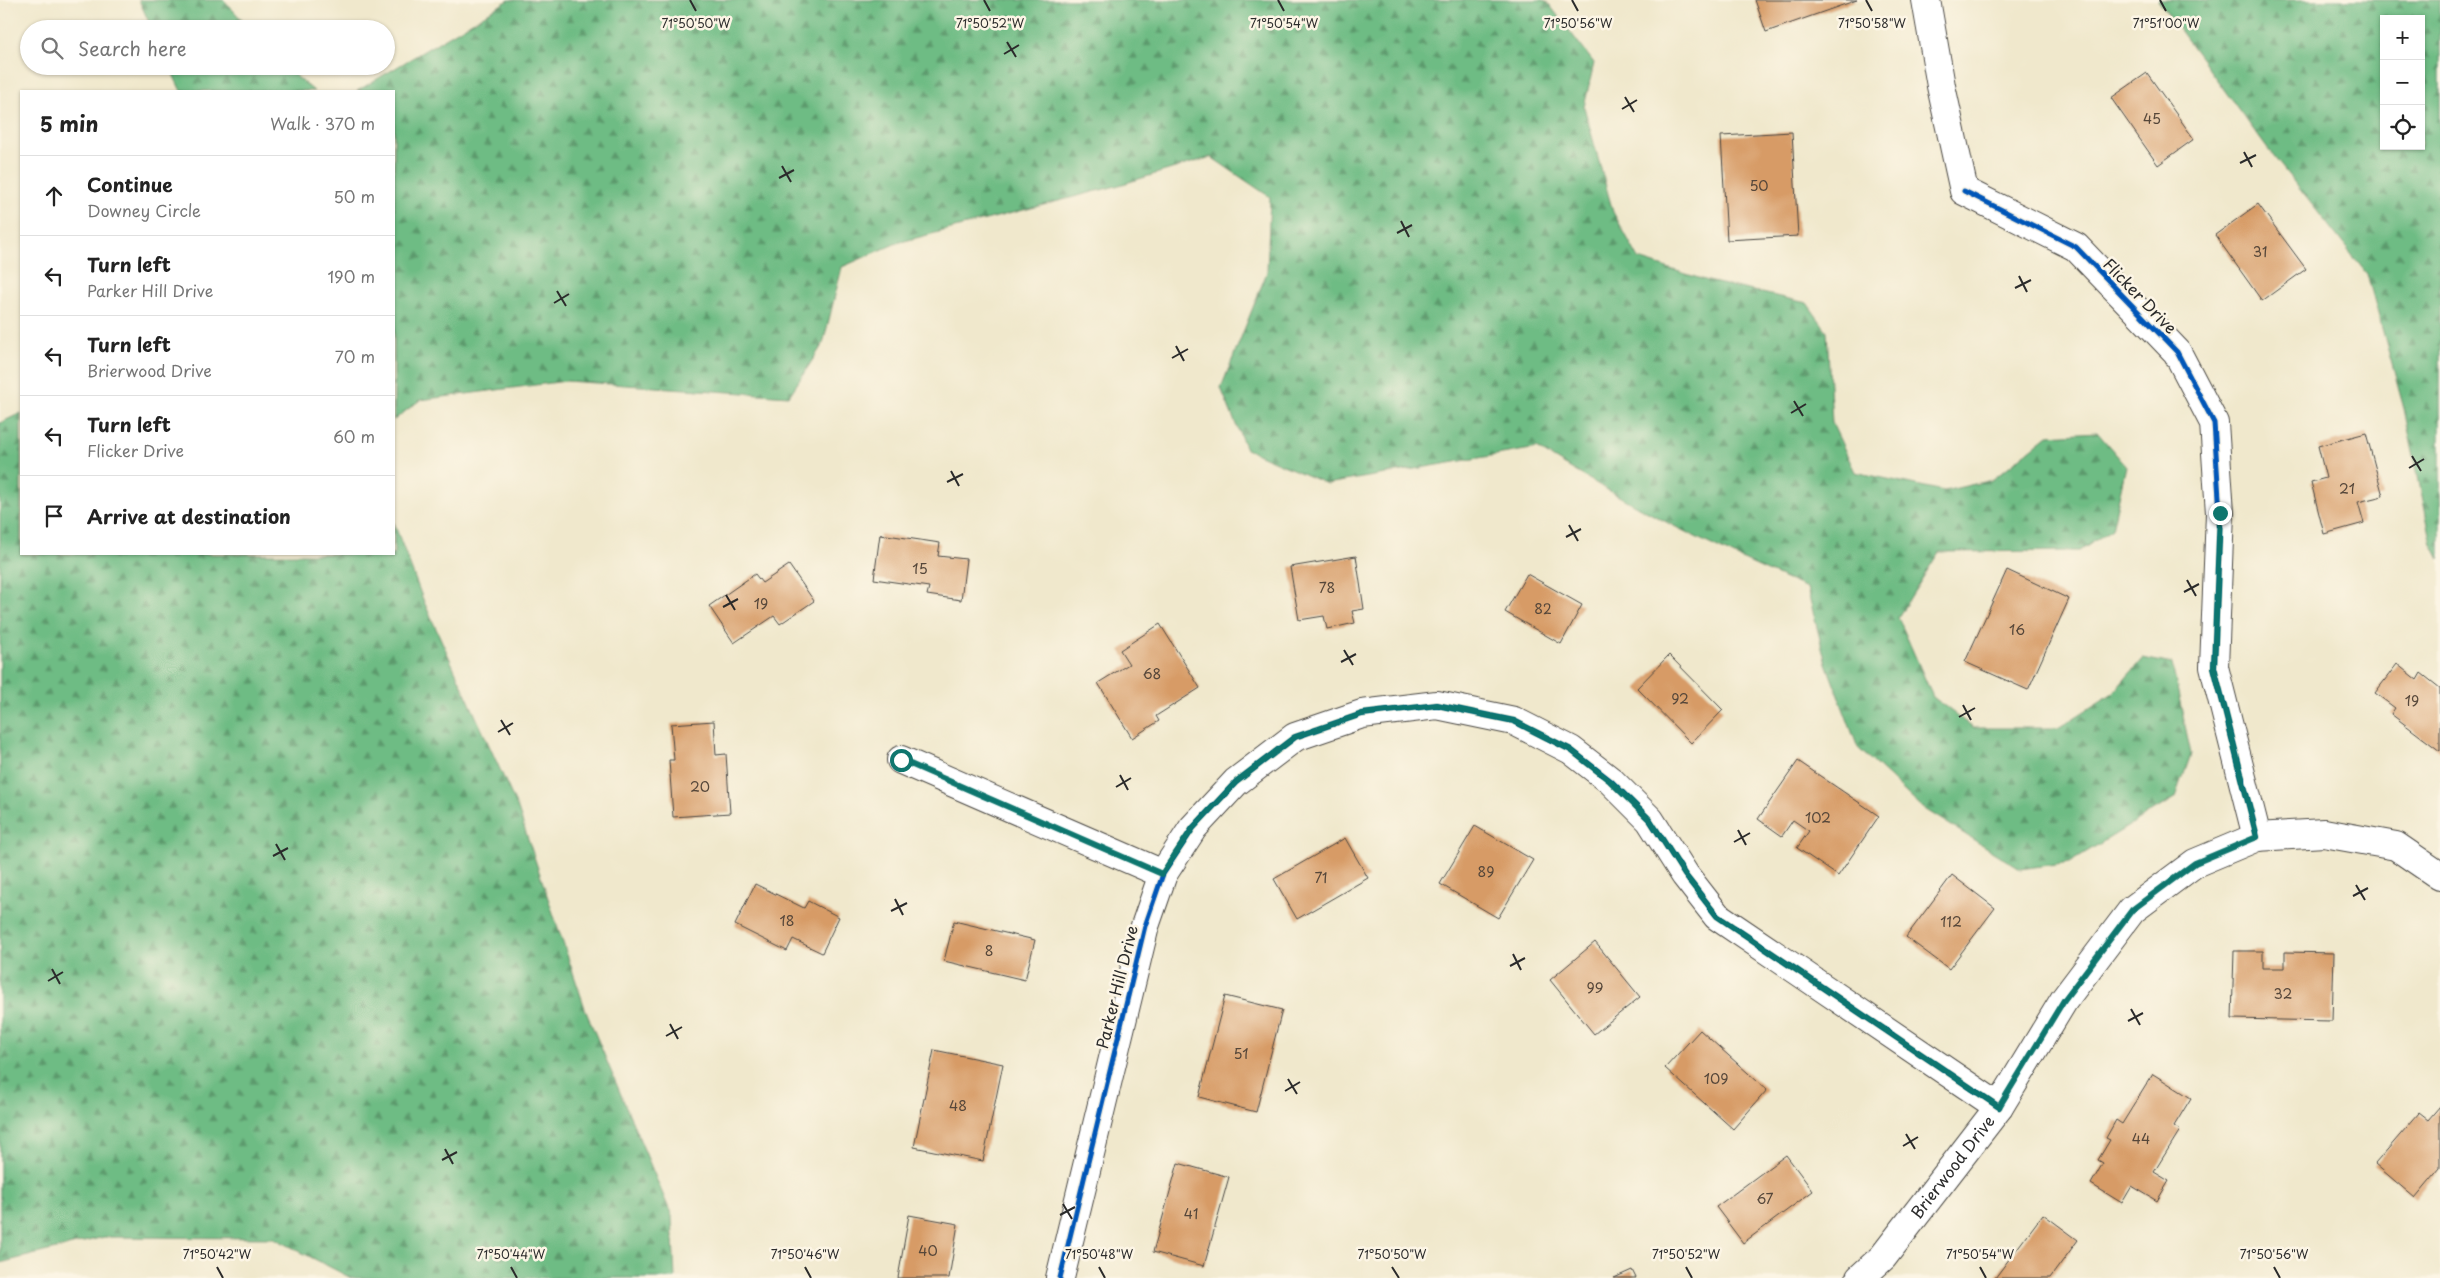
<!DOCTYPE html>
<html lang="en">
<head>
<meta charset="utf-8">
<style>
  body { margin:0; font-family:"Playpen Sans",sans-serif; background:#f2f2f2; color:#222 }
  .controls { position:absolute; right:15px; top:15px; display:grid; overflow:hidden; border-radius:0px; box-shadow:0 1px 4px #0004 }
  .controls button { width:45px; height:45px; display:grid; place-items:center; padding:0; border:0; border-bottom:1px solid #e0e0e0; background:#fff; color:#222; font:25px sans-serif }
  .stop { position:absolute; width:15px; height:15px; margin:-11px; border:4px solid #0f766e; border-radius:50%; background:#fff }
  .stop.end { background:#0f766e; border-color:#fff; box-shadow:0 1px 5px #0008 }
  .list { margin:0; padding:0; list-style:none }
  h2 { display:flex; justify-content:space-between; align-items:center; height:65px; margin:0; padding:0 20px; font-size:21px }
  h2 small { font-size:16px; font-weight:400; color:#767676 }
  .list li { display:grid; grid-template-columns:32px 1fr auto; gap:15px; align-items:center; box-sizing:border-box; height:80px; padding:0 20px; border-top:1px solid #e0e0e0 }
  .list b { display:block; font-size:19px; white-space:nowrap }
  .list p { margin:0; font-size:16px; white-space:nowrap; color:#767676 }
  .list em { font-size:16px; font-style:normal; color:#767676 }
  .icon { flex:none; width:28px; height:28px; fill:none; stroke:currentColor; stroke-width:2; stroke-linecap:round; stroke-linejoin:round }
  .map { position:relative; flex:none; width:2440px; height:1278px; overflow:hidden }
  .search { position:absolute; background:#fff; box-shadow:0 1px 4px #0004; left:20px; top:20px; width:375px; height:55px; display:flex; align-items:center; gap:12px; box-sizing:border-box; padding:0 18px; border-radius:28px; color:#767676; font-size:19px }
  .panel { position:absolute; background:#fff; box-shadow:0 1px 4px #0004; left:20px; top:90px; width:375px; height:465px; border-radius:0px }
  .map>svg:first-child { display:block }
  .forest { fill:url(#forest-firs); stroke:#4c7458; fill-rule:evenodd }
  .building { fill:#d79b66 }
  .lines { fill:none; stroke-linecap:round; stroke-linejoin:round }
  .minor-casing { stroke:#494743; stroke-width:30 }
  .minor { stroke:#fff; stroke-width:28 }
  .cycleway-casing { stroke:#fcf5e5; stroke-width:8 }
  .cycleway { stroke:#0057b8; stroke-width:5 }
  .route { stroke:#0f766e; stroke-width:6 }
  .ticks { fill:none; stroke:#2b2b2b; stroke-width:2 }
  .labels { text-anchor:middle; stroke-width:5; stroke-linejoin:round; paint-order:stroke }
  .number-label { font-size:14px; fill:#56473a }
  .street-label { font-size:16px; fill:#2b2b2b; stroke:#fcf5e5 }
  .ticks-label { font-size:12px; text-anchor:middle; fill:#2b2b2b; stroke:#fcf5e5; stroke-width:5; stroke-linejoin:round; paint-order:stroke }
</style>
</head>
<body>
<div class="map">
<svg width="2440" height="1278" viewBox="0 0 2440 1278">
  <defs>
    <pattern id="forest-firs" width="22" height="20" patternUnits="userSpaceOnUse" patternTransform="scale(1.25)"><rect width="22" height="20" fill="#6ebc84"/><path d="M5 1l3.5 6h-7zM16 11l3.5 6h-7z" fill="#5b996c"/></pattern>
  </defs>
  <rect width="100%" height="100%" fill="#fcf5e5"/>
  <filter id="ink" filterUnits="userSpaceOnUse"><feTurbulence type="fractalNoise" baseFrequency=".02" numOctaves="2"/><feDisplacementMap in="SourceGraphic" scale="10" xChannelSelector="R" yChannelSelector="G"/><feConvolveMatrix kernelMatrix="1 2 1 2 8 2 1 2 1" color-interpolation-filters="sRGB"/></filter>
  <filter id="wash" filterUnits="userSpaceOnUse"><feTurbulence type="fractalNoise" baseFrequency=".0096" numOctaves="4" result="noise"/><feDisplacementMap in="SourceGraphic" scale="20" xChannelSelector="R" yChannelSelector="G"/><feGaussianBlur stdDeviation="1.12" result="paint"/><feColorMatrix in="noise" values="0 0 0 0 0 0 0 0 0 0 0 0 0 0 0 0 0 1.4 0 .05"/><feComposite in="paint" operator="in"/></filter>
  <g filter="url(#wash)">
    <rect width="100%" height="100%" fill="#f0e8cc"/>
    <g class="forest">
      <polygon points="139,0 224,0 250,29 152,29"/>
      <path d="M509,0H1542L1548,3L1594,63L1584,107L1613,212L1639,259L1708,281L1807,303L1827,331L1832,423L1855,472L1944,491L1992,480L2048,435L2097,432L2126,466L2112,529L2080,551L1939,552L1898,617L1933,697L1973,728H2058L2113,693L2143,658L2172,664L2191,754L2176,797L2070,862L2020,869L1920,806L1858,748L1826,663L1807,588C1713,549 1624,502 1537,448L1327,484L1246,449L1221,388L1267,272L1270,197L1211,157L1116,186L897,243L842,267L823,344L789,396L566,381L420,400L394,420V91H357Z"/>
      <path d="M2158,0H2440V559L2432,544L2403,404L2367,274L2267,148ZM2384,19H2421V146H2384Z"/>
      <polygon points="169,66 284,66 314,91 181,91"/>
      <polygon points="21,413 21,554 394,554 394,523 424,602 518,809 587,1014 672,1216 675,1278 351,1278 274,1238 104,1237 0,1263 0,423"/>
    </g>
    <g id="blocks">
      <g class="building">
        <polygon points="1755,0 1857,0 1766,32"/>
        <polygon points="2147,73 2194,139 2158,165 2111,98"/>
        <polygon points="1792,132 1798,236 1727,240 1721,136"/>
        <polygon points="2258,204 2306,269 2262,301 2215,235"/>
        <polygon points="2366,433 2383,496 2358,502 2364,523 2324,534 2311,482 2326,478 2318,446"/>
        <polygon points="880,534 940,543 938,556 966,559 961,600 927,595 929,587 874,579"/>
        <polygon points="1356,556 1364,609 1352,611 1355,623 1327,629 1324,616 1299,620 1290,567"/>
        <polygon points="789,565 814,601 780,624 774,616 734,643 709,606 755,574 762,583"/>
        <polygon points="2007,570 2069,599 2028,690 1965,662"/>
        <polygon points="1527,574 1582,605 1561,644 1505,612"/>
        <polygon points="1160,624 1200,688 1156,716 1159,721 1132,738 1098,683 1129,664 1120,650"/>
        <polygon points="1669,655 1723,710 1691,743 1637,688"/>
        <polygon points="2397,664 2417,680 2421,673 2440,688 2440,751 2391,714 2395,708 2375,693"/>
        <polygon points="714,721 716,755 726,754 730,813 673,817 669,760 674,760 671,724"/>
        <polygon points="1798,761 1879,816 1838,876 1797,848 1809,831 1793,820 1782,836 1758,819"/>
        <polygon points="1475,826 1533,860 1498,918 1440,884"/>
        <polygon points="1345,838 1368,878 1297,919 1274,879"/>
        <polygon points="1952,875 1995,908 1949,969 1906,937"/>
        <polygon points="755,884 804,908 808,901 839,917 822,953 793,939 787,951 735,925"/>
        <polygon points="954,921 1035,940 1025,980 944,961"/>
        <polygon points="1595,942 1640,997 1594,1034 1550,980"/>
        <polygon points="2234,951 2263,951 2263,968 2285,968 2285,952 2334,953 2332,1021 2232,1019"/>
        <polygon points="1225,996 1282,1010 1256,1112 1199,1097"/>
        <polygon points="1700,1030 1767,1090 1733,1129 1665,1068"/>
        <polygon points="934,1050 1003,1064 983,1161 914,1147"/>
        <polygon points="2153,1074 2191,1098 2174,1126 2180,1130 2154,1172 2169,1181 2157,1201 2132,1186 2122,1203 2091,1184 2103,1163 2098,1160 2110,1140 2106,1138 2116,1120 2122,1124"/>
        <polygon points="2440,1106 2440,1168 2415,1198 2375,1164 2419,1113 2428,1120"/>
        <polygon points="1786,1155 1813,1191 1743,1243 1716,1207"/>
        <polygon points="1178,1163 1229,1177 1204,1266 1153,1252"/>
        <polygon points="2043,1214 2078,1240 2050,1278 1995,1278"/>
        <polygon points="909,1215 958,1224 949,1278 898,1278"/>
        <polygon points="1632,1270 1636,1278 1614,1278"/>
      </g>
    </g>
  </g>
  <g filter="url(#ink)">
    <use href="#blocks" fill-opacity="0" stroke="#494743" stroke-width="1"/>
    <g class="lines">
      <defs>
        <g id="minor">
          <polyline points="1926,0 1941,86 1964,191 2076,247 2177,352 2214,423 2220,513 2214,667 2257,837"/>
          <polyline points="901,760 1163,874"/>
          <polyline points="1060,1278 1145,926 1163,874 1193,828 1236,782 1295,737 1362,714 1437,705 1514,721 1571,750 1611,781 1650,820 1685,875 1717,916 1999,1107"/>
          <path id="s1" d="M1860,1278L1883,1257L1999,1107L2064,1000L2132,910L2195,863L2257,837L2324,833L2396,846L2440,876"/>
        </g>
      </defs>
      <use href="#minor" class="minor-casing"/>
      <use href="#minor" class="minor"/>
      <defs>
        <g id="cycleway">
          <polyline points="1964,191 2076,247 2177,352 2214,423 2220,513 2214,667 2257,837"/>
          <polyline points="1060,1278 1145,926 1163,874 1193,828 1236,782 1295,737 1362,714 1437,705 1514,721 1571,750 1611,781 1650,820 1685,875 1717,916 1999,1107"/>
        </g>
      </defs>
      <use href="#cycleway" class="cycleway-casing"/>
      <use href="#cycleway" class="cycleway"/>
    </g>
  </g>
  <g class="lines" filter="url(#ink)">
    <polyline class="route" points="901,760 1162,874 1193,828 1236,782 1295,737 1362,714 1437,705 1514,721 1571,750 1610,781 1650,820 1685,875 1717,916 1999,1107 2064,1000 2132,910 2195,863 2257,837 2214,667 2220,513"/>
  </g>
  <path class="ticks" d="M690,0L696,11M984,0L990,11M1278,0L1284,11M1572,0L1578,11M1866,0L1872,11M2160,0L2166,11M1007,42L1016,57M1004,54L1019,45M1625,97L1634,112M1622,109L1637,100M2244,152L2252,167M2240,163L2256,155M782,166L791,182M779,178L794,170M1401,221L1409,237M1397,233L1412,225M2019,276L2027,292M2015,288L2031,280M557,291L566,306M554,303L569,294M1176,346L1184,361M1172,358L1188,349M1794,401L1803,416M1791,413L1806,404M2412,456L2421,471M2409,468L2424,459M951,471L959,486M947,482L963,474M1569,525L1578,541M1566,537L1581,529M2187,580L2196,596M2184,592L2199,584M726,595L735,610M723,607L738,599M1344,650L1353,665M1341,662L1356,654M1963,705L1971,720M1959,717L1975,708M501,720L510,735M498,732L513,723M1120,775L1128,790M1116,787L1131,778M1738,830L1746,845M1734,842L1750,833M276,844L285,860M273,856L288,848M2356,885L2365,900M2353,896L2368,888M895,899L903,915M891,911L907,903M1513,954L1521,970M1510,966L1525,958M52,969L60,984M48,981L63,972M2131,1009L2140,1025M2128,1021L2143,1013M670,1024L678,1039M666,1036L682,1027M1288,1079L1297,1094M1285,1091L1300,1082M1906,1134L1915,1149M1903,1146L1918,1137M445,1149L453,1164M442,1160L457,1152M1063,1204L1072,1219M1060,1215L1075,1207M217,1267L223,1278M511,1267L517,1278M805,1267L811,1278M1099,1267L1105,1278M1392,1267L1399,1278M1686,1267L1692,1278M1980,1267L1986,1278M2274,1267L2280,1278"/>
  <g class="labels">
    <g class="number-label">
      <text x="2152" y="124">45</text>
      <text x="1759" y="191">50</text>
      <text x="2260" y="257">31</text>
      <text x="2347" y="494">21</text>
      <text x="920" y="574">15</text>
      <text x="1327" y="593">78</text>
      <text x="761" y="609">19</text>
      <text x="1543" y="614">82</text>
      <text x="2017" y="635">16</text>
      <text x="1152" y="679">68</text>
      <text x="1680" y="704">92</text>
      <text x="2412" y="706">19</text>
      <text x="700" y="792">20</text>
      <text x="1818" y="823">102</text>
      <text x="1486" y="877">89</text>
      <text x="1321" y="883">71</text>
      <text x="787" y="926">18</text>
      <text x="1951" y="927">112</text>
      <text x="989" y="956">8</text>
      <text x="1595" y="993">99</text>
      <text x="2283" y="999">32</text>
      <text x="1241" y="1059">51</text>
      <text x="1716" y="1084">109</text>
      <text x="958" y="1111">48</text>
      <text x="2141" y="1144">44</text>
      <text x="1765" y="1204">67</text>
      <text x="1191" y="1219">41</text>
      <text x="928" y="1256">40</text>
    </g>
    <g class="street-label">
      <text transform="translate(2140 296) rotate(46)" y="6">Flicker Drive</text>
      <text transform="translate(1117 987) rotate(-76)" y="6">Parker Hill Drive</text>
      <text dy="6" stroke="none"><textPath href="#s1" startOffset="145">Brierwood Drive</textPath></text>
    </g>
  </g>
  <g class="ticks-label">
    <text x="696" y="28">71°50'50"W</text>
    <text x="990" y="28">71°50'52"W</text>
    <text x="1284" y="28">71°50'54"W</text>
    <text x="1578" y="28">71°50'56"W</text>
    <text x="1872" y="28">71°50'58"W</text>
    <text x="2166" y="28">71°51'00"W</text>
    <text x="217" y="1259">71°50'42"W</text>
    <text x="511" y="1259">71°50'44"W</text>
    <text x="805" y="1259">71°50'46"W</text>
    <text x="1099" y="1259">71°50'48"W</text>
    <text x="1392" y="1259">71°50'50"W</text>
    <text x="1686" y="1259">71°50'52"W</text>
    <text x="1980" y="1259">71°50'54"W</text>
    <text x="2274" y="1259">71°50'56"W</text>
  </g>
</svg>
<div class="controls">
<button>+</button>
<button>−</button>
<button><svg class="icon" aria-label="locate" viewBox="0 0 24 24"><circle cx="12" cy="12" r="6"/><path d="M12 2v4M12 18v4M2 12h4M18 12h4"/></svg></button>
</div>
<div class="stop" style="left:901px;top:760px"></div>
<div class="stop end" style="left:2220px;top:513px"></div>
<div class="search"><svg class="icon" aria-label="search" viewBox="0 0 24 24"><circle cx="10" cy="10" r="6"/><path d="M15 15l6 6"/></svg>Search here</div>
<section class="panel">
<h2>5 min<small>Walk · 370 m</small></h2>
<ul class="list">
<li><svg class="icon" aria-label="ahead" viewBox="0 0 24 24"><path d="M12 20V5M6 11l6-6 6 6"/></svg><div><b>Continue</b><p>Downey Circle</p></div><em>50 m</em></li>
<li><svg class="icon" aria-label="left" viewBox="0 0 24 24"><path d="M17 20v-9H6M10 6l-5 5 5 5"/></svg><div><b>Turn left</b><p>Parker Hill Drive</p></div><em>190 m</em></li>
<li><svg class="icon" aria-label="left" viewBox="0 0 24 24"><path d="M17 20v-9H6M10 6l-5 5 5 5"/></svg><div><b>Turn left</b><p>Brierwood Drive</p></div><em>70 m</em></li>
<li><svg class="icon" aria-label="left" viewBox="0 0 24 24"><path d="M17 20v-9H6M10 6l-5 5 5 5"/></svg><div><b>Turn left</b><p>Flicker Drive</p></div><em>60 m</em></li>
<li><svg class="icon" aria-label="arrive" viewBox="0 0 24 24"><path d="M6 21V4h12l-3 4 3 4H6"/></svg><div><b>Arrive at destination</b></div></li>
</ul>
</section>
</div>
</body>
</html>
